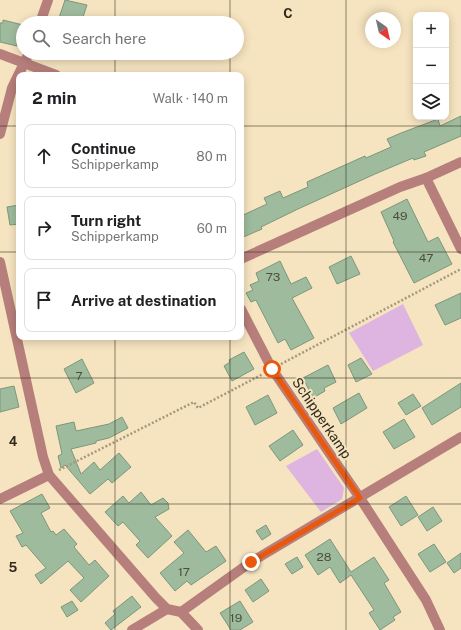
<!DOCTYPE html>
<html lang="en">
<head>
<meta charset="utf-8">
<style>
  body { margin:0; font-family:"Public Sans",sans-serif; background:#f6f6f6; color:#202124 }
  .controls { position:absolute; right:12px; top:12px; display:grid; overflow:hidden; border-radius:8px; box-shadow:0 2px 10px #0003 }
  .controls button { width:36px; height:36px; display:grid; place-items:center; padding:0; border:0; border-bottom:1px solid #e0e0e0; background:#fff; color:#202124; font:20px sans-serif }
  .compass { position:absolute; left:365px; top:12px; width:36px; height:36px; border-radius:50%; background:#fff; box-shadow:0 2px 10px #0003; rotate:146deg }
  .stop { position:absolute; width:12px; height:12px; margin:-9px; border:3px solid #ea580c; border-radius:50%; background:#fff }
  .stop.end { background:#ea580c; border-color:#fff; box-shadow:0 1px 4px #0008 }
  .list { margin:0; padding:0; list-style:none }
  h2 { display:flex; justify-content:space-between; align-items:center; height:52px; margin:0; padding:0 16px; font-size:17px }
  h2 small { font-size:13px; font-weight:400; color:#757577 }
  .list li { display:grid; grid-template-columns:26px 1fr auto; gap:12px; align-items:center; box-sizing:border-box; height:64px; margin:0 8px 8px; padding:0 8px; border:1px solid #e0e0e0; border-radius:8px }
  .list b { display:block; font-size:15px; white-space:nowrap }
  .list p { margin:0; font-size:13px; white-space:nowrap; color:#757577 }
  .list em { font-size:13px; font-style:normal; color:#757577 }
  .icon { flex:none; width:22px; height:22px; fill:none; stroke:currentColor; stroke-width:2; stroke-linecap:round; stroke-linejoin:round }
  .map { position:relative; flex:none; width:461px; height:630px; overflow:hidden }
  .search { position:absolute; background:#fff; box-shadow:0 2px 10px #0003; left:16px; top:16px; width:228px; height:44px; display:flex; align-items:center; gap:10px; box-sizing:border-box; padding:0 14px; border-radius:22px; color:#757577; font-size:15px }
  .panel { position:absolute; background:#fff; box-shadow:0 2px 10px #0003; left:16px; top:72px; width:228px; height:268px; border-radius:8px }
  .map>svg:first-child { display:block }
  .green { fill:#ddb5e0 }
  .building { fill:#9fbb9d; stroke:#7c977b }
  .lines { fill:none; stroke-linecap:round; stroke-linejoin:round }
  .path { stroke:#a5987d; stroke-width:2.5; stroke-dasharray:2 2; stroke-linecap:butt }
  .minor { stroke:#b77f7b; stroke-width:10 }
  .route { stroke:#ea580c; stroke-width:5 }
  .grid { fill:none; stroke:#312a1c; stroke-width:1; stroke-opacity:0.55 }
  .labels { text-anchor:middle; stroke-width:4; stroke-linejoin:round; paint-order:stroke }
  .number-label { font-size:12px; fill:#4c4e3c }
  .street-label { font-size:14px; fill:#312a1c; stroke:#f6e4c0 }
  .grid-label { font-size:13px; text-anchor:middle; font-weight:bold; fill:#312a1c; stroke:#f6e4c0; stroke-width:4; stroke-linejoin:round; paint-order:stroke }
</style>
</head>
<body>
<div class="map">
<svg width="461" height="630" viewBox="0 0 461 630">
  <rect width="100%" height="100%" fill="#f6e4c0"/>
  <g class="green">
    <polygon points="403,304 423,345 373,371 349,333"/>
    <polygon points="317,449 344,488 342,499 321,512 286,466"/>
  </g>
  <g class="building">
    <polygon points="65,0 87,5 81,23 73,23 59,18"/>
    <polygon points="3,20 23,25 22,40 19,40 17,46 0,42 0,23 3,23"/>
    <polygon points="461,116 461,136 424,152 426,156 414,160 413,158 375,174 298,209 261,227 262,229 241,238 241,216 267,204 264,198 280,191 283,198 308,187 307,182 365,156 366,158 391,147 387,139 401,133 438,119 440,126"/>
    <polygon points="407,199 428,242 438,237 452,264 414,283 393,242 394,241 381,212"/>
    <polygon points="19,205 19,224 10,225 7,207"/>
    <polygon points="351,256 360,274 337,284 329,267"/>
    <polygon points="280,261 291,284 306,277 312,288 292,298 314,338 291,350 285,339 278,343 256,300 251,302 246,293 253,290 250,285 259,281 256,273"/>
    <polygon points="461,293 461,318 445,325 435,305"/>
    <polygon points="244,352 254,369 232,381 224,366 230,362 229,360"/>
    <polygon points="361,358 372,374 356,382 348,365"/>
    <polygon points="82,359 94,383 76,393 64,369"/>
    <polygon points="328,365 336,382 324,388 325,391 313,398 303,378"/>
    <polygon points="461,383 461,407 432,425 422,408"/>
    <polygon points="14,386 19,407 0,412 0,389"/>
    <polygon points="359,393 367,408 341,424 333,408"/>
    <polygon points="413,394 421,406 406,415 398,403"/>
    <polygon points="268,395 277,413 255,425 246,407"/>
    <polygon points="122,417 128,428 109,438 96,441 96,443 71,449 81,474 94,462 100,470 119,453 131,467 112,483 108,479 90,494 65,465 61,468 58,456 62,454 56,426 74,422 76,431 109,424"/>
    <polygon points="404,419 415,437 394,449 383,432"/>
    <polygon points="293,430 303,445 280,461 269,446"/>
    <polygon points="141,492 151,505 163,498 168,503 169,509 155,517 172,536 148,558 136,545 140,541 123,522 118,526 105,512 123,496 129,503"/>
    <polygon points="42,494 50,508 41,513 51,532 53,531 56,535 64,529 77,544 74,547 89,565 95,560 109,576 81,602 70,590 84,578 68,561 41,584 35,575 46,568 26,545 22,547 16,536 23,533 10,511"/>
    <polygon points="406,496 418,515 401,526 389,507"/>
    <polygon points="433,507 442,521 427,531 418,517"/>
    <polygon points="266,525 271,534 262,540 256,531"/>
    <polygon points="188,530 206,552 216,546 226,561 191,585 187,581 175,591 160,573 184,553 174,542"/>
    <polygon points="330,539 351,572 374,557 389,580 384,583 401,612 393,617 395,620 380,630 369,613 374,610 351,575 340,583 330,567 318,575 305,555"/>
    <polygon points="434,544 446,562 430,572 418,554"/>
    <polygon points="461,553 461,568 454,573 447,563"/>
    <polygon points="297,557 303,567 292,574 285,564"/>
    <polygon points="261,579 269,591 253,602 245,590"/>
    <polygon points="132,596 141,607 111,630 105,623 115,614 113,611"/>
    <polygon points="72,601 78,610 67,617 61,607"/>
    <polygon points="240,601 253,622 240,630 231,630 220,613"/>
  </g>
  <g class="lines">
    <g class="path">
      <polyline points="281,364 461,269"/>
      <polyline points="59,470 194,402 198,408 263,374"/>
    </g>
    <g class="minor">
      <polyline points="40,23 48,0"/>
      <polyline points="0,54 56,75"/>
      <polyline points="0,134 12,88 29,53"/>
      <polyline points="426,178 461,162"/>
      <polyline points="241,259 400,187 426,178 461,249"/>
      <polyline points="0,262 43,457 49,475 156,598 167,609 181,612 198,630"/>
      <polyline points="241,309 272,369 360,498 426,600 440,630"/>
      <polyline points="0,499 49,475"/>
      <polyline points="181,612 251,562 461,437"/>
      <polyline points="132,630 167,609"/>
    </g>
  </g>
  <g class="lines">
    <polyline class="route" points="251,562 360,498 272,369"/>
  </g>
  <path class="grid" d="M115,0V23M230,0V23M346,0V630M115,53V75M230,53V75M0,126H19M241,126H461M0,252H19M241,252H461M115,337V630M230,337V630M0,378H461M0,504H461"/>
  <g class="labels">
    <g class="number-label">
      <text x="400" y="220">49</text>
      <text x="426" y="262">47</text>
      <text x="273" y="281">73</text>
      <text x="79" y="380">7</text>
      <text x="324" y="561">28</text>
      <text x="184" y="576">17</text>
      <text x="236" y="622">19</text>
    </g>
    <g class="street-label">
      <text transform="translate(322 418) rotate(56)" y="5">Schipperkamp</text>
    </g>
  </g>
  <g class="grid-label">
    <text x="288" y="18">C</text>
    <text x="13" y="446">4</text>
    <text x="13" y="572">5</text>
  </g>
</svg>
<div class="controls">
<button>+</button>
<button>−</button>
<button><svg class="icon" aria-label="layers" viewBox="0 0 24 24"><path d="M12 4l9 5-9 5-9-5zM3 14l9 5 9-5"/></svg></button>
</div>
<svg class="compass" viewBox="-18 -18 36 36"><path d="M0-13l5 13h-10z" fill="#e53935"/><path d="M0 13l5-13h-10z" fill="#757577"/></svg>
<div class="stop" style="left:272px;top:369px"></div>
<div class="stop end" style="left:251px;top:562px"></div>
<div class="search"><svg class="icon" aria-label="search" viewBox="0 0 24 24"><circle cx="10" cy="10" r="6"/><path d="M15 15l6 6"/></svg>Search here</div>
<section class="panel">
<h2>2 min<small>Walk · 140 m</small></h2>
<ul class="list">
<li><svg class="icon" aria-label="ahead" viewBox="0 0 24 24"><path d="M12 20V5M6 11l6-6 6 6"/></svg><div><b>Continue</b><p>Schipperkamp</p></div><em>80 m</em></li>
<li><svg class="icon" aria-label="right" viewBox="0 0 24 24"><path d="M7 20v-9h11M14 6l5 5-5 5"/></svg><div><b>Turn right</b><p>Schipperkamp</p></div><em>60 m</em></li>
<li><svg class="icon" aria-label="arrive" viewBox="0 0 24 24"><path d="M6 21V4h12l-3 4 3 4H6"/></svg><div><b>Arrive at destination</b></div></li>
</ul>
</section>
</div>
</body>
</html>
